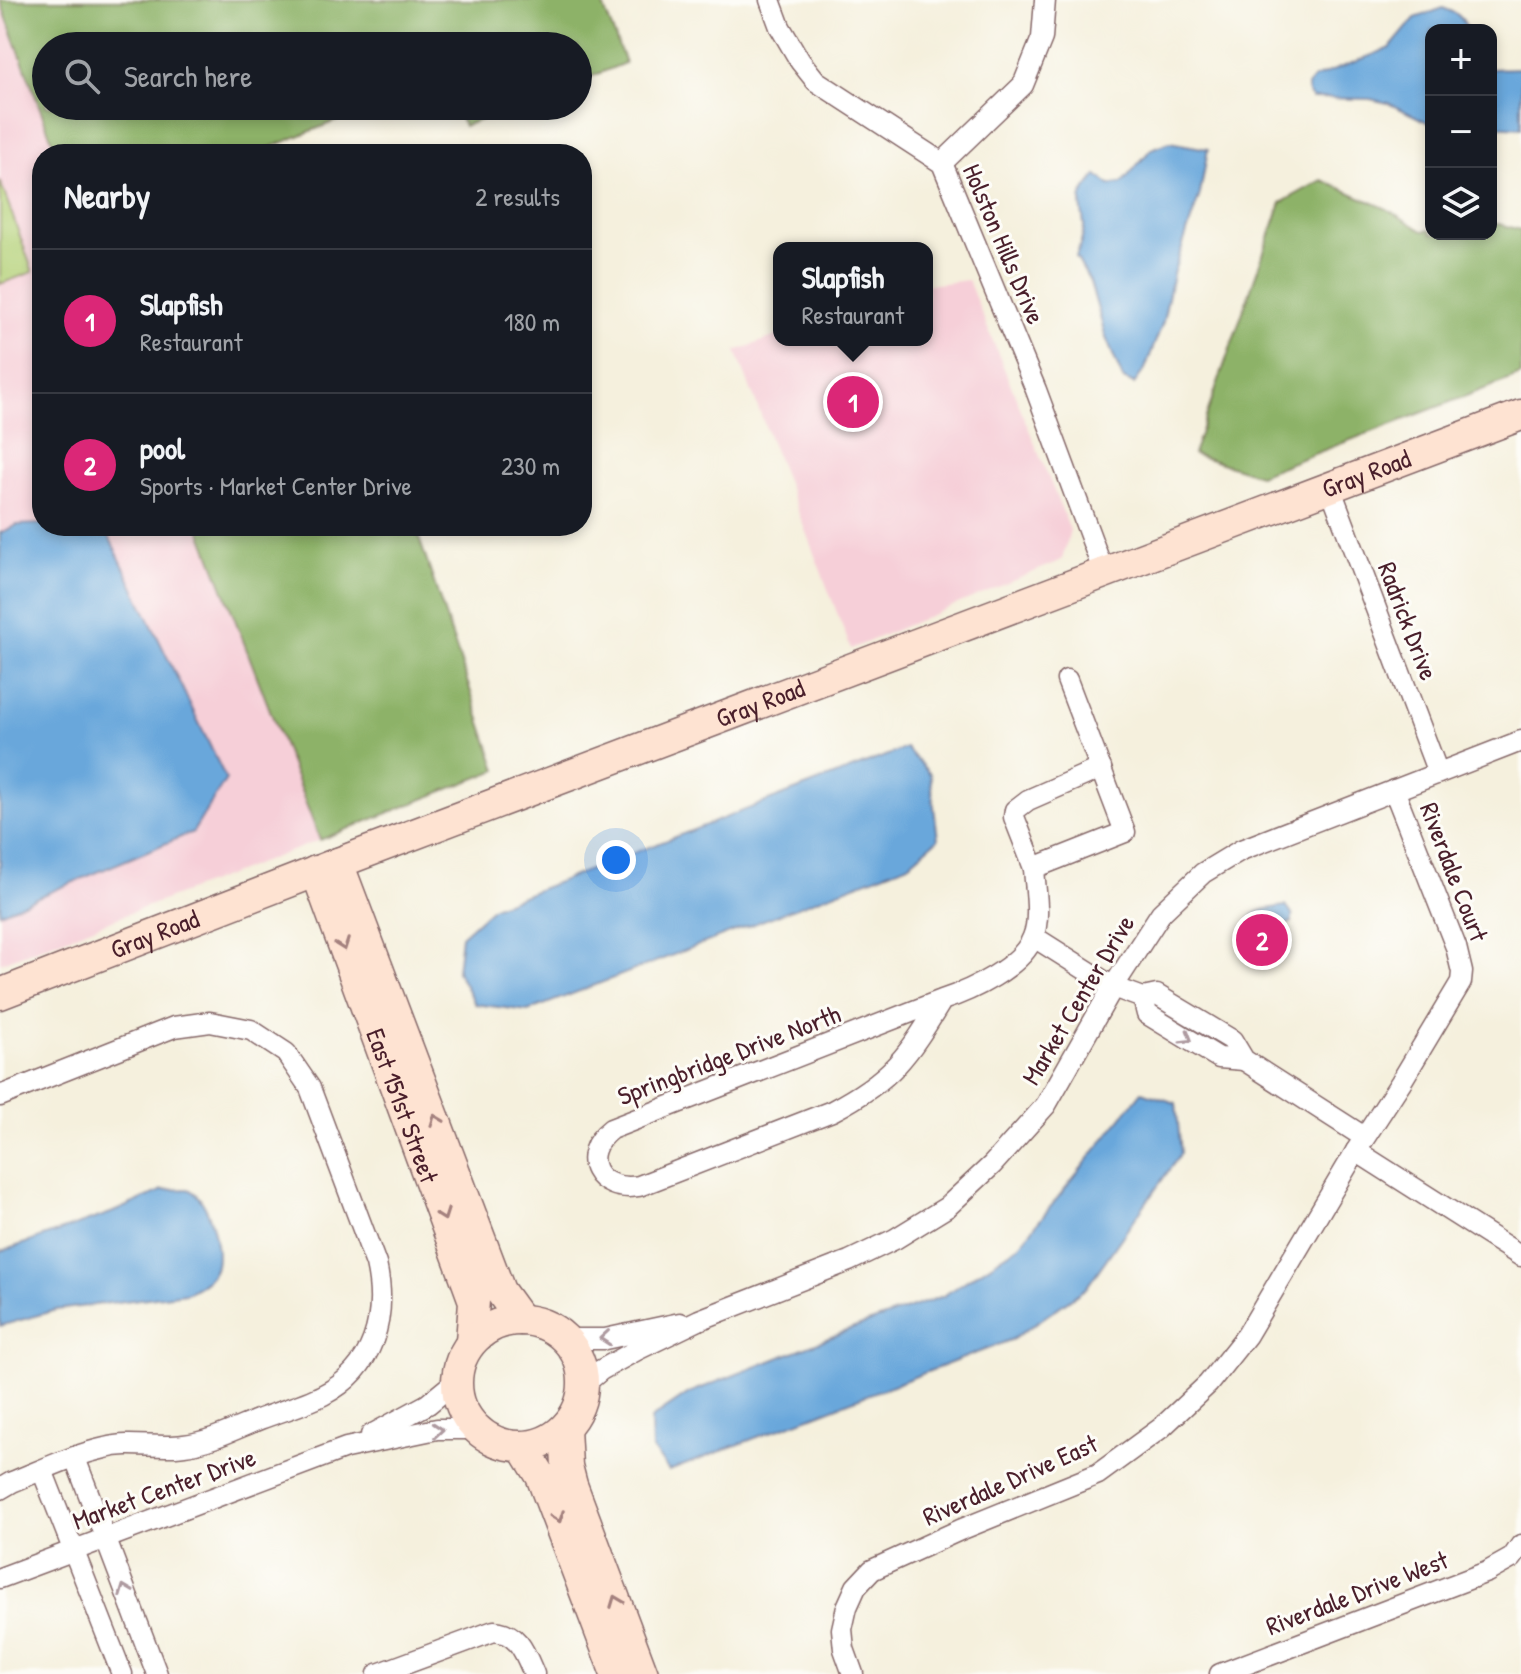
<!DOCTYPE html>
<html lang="en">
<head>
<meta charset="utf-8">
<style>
  body { margin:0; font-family:"Patrick Hand",sans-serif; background:#242831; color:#f1f3f6 }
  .controls { position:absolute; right:24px; top:24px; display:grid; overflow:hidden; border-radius:16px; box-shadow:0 4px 12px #0003 }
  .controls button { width:72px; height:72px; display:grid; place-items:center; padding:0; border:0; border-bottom:2px solid #363941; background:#171b24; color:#f1f3f6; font:40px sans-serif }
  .you { position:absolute; left:616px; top:860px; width:28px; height:28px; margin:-20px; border:6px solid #fff; border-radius:50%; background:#1a73e8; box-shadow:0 0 0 12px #1a73e833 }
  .badge { display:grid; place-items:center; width:52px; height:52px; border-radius:50%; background:#db2777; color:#fff; font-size:26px; font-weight:700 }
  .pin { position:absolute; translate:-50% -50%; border:4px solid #fff; box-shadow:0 2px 8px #0006 }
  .popup { position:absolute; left:773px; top:242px; width:160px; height:104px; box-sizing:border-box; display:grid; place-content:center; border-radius:16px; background:#171b24; filter:drop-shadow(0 2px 6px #0005); font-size:26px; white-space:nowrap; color:#9ea1a6 }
  .popup b { font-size:30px; color:#f1f3f6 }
  .popup::after { content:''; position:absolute; left:50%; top:100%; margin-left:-16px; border:16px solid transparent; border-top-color:#171b24 }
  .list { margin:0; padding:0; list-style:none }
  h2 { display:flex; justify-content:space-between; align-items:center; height:104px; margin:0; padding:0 32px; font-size:34px }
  h2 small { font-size:26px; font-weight:400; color:#9ea1a6 }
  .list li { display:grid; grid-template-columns:52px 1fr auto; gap:24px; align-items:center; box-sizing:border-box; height:144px; padding:0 32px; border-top:2px solid #363941 }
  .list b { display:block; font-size:30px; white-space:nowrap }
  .list p { margin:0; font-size:26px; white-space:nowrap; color:#9ea1a6 }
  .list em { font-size:26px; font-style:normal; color:#9ea1a6 }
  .icon { flex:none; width:44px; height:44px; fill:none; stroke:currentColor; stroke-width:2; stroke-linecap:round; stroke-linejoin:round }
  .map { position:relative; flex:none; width:1521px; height:1674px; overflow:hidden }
  .search { position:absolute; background:#171b24; box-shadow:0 4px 12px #0003; left:32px; top:32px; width:560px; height:88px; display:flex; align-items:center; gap:20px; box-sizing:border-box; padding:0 28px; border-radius:44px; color:#9ea1a6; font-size:30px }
  .panel { position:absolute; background:#171b24; box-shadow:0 4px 12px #0003; left:32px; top:144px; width:560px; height:392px; border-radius:32px }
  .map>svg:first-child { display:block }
  .built { fill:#f6cfd8 }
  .green { fill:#b2d076; stroke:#7e7850; stroke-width:2 }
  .forest { fill:#8db267; stroke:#6c6849; stroke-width:2 }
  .water { fill:#69a7db; stroke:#5a6383; stroke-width:2 }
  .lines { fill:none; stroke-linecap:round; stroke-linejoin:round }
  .street-casing { stroke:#866869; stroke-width:23 }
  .secondary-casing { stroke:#866869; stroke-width:33 }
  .street { stroke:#fff; stroke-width:20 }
  .secondary { stroke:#fee3d2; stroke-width:30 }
  .oneway { stroke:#a4817e }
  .oneway2 { stroke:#ae9aa0 }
  .labels { text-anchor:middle; stroke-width:6; stroke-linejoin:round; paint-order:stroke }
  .street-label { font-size:26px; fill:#4a1f2b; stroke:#fdfcf7 }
</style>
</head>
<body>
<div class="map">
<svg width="1521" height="1674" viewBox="0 0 1521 1674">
  <rect width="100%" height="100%" fill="#fdfcf7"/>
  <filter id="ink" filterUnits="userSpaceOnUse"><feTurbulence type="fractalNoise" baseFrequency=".0125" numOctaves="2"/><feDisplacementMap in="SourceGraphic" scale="16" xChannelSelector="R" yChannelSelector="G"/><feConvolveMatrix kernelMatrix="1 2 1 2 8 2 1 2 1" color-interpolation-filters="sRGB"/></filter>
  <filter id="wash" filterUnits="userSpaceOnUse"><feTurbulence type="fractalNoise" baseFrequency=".006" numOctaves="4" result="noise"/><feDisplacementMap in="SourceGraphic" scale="32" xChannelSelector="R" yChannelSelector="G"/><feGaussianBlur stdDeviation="1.8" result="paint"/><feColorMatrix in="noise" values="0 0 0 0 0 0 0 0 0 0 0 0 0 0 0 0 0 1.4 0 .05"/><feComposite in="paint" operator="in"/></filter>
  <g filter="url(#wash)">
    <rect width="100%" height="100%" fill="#f5f0dd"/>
    <g class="built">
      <polygon points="0,4 57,154 42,154 42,526 199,526 320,840 0,963"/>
      <polygon points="968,280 1070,530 1062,560 851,649 736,351 779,335 779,340 927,340 927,285"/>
    </g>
    <polygon class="green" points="0,181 33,272 0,284"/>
    <g class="forest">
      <polygon points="0,0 601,0 625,63 578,82 578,46 46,46 46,106 373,106 254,154 57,154"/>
      <polygon points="454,106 516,106 464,126"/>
      <polygon points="1322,180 1387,209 1423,231 1431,230 1431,234 1491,234 1491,224 1499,224 1521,230 1521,375 1259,475 1193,454 1281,203"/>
      <polygon points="199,526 415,526 497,770 320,840"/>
    </g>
    <g class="water">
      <path d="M1443,8C1456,13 1463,16 1467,30H1431V124L1388,103L1370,99L1312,98L1308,93L1307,86L1314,78L1390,48L1415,18Z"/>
      <polygon points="1521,68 1521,128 1491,126 1491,69"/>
      <path d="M1169,142L1208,149L1200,194L1173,274L1163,322L1145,369L1134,384L1123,379L1106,338L1090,282L1076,257C1079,247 1085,234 1084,224C1080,196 1077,199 1097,175L1110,185L1122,183L1151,149Z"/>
      <polygon points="42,524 104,526 226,779 193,832 0,913 0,533 17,525"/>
      <polygon points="906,748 930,774 938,839 909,864 528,1011 475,1004 457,971 461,936 493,907"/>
      <path d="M1286,906L1293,916L1291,923L1270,930L1275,951L1256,956L1248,922C1254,909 1272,908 1286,906Z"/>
      <polygon points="1142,1092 1176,1103 1181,1153 1086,1288 1013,1339 669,1471 652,1449 651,1419 689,1393 854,1328 943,1296 1020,1245"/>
      <path d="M188,1189C209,1197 222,1249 215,1269C210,1281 197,1288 186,1293L56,1310L0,1326V1252L111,1213L163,1190Z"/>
    </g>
  </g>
  <g filter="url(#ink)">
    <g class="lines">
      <defs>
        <g id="street">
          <polyline points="770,0 780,27 800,61 816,81 942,163 1036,390 1104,573"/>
          <polyline points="942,163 1023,85 1042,38 1045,0"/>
          <polyline points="1330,487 1438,773"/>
          <polyline points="1034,868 1014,817 1015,810 1028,800 1101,768"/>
          <polyline points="1034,937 1113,987 1143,998 1157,995 1232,1040 1244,1060 1364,1137"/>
          <polyline points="1143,998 1147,1014 1219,1058 1244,1060"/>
          <path d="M942,1000C907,1057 893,1079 832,1111L639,1186C597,1193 576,1156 611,1129L942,1000C970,991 1022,967 1033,937C1041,918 1035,888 1034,868L1125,832L1067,680"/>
          <path d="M0,1096L174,1027L210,1022L251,1030L286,1053L310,1088L376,1264C388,1317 374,1369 323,1395C303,1405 281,1411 260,1419C235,1429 210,1442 184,1445C157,1449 131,1441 105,1448C73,1455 42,1470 12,1482L0,1489"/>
          <polyline points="1356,1151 1521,1256"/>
          <polyline points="565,1339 605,1339 680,1323"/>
          <polyline points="583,1385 601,1370 637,1350 699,1320 849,1261 895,1239 947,1207 992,1165 1046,1105 1113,987 1161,913 1203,873 1241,850 1521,741"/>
          <polyline points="371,1435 428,1404 456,1381"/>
          <polyline points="75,1458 157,1674"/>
          <polyline points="42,1470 122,1674"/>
          <polyline points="0,1578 346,1448 437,1429 475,1429"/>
          <path d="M378,1674L494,1631C519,1633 525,1653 534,1674"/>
          <polyline points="853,1674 844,1649 842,1629 847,1607 856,1587 872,1570 960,1530 1098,1474 1161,1428 1208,1384 1247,1335 1356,1151 1401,1082 1461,982 1462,972 1456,947 1394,790"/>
          <polyline points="1220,1674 1487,1572 1512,1558 1521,1545"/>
        </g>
        <g id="secondary">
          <polyline points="338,863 500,1291 521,1320"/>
          <path id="s1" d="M316,871L474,1301L471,1342"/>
          <path id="s2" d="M0,994L338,863L1521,415"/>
          <circle cx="520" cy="1383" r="63"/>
          <polyline points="565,1428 567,1466 572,1485 643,1674"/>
          <polyline points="523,1447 541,1476 616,1674"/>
        </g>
      </defs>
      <use href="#street" class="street-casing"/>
      <use href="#secondary" class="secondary-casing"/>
      <use href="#street" class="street"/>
      <use href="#secondary" class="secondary"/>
    </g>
    <defs><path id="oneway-chevron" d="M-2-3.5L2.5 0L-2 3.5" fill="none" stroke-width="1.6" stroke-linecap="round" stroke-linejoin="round" transform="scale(2)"/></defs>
    <g class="oneway">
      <use href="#oneway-chevron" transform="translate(343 945) rotate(70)"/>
      <use href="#oneway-chevron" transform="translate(436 1120) rotate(-111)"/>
      <use href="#oneway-chevron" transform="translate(443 1215) rotate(70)"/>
      <use href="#oneway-chevron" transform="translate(558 1517) rotate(70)"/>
      <use href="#oneway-chevron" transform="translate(616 1601) rotate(-111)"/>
    </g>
    <g class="oneway2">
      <use href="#oneway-chevron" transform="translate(1187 1038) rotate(31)"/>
      <use href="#oneway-chevron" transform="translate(605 1338) rotate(175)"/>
      <use href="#oneway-chevron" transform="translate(438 1430) rotate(-5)"/>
      <use href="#oneway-chevron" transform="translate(125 1590) rotate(-111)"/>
    </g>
  </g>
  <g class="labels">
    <g class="street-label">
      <text transform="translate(1004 244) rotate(67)" y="9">Holston Hills Drive</text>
      <text dy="9" stroke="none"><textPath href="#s2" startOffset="1462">Gray Road</textPath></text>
      <text transform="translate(1408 621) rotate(69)" y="9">Radrick Drive</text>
      <text dy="9" stroke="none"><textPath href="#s2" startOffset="814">Gray Road</textPath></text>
      <text transform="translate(1454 872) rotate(69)" y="9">Riverdale Court</text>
      <text dy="9" stroke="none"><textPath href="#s2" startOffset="166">Gray Road</textPath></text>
      <text transform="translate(1078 1000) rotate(-59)" y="9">Market Center Drive</text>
      <text transform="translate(729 1055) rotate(-21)" y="9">Springbridge Drive North</text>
      <text dy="9" stroke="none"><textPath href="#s1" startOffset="250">East 151st Street</textPath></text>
      <text transform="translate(1010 1480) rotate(-24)" y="9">Riverdale Drive East</text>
      <text transform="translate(164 1489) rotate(-20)" y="9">Market Center Drive</text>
      <text transform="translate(1357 1593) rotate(-21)" y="9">Riverdale Drive West</text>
    </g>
  </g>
</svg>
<div class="controls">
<button>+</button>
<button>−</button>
<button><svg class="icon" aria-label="layers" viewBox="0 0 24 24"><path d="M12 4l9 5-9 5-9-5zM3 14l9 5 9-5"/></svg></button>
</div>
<div class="you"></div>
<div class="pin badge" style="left:853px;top:402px">1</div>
<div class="popup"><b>Slapfish</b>Restaurant</div>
<div class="pin badge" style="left:1262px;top:940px">2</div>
<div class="search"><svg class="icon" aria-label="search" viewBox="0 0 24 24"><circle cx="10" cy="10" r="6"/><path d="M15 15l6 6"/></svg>Search here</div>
<section class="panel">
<h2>Nearby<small>2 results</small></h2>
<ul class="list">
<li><span class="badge">1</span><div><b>Slapfish</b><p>Restaurant</p></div><em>180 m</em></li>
<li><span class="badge">2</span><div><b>pool</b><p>Sports · Market Center Drive</p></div><em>230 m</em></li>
</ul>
</section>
</div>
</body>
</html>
